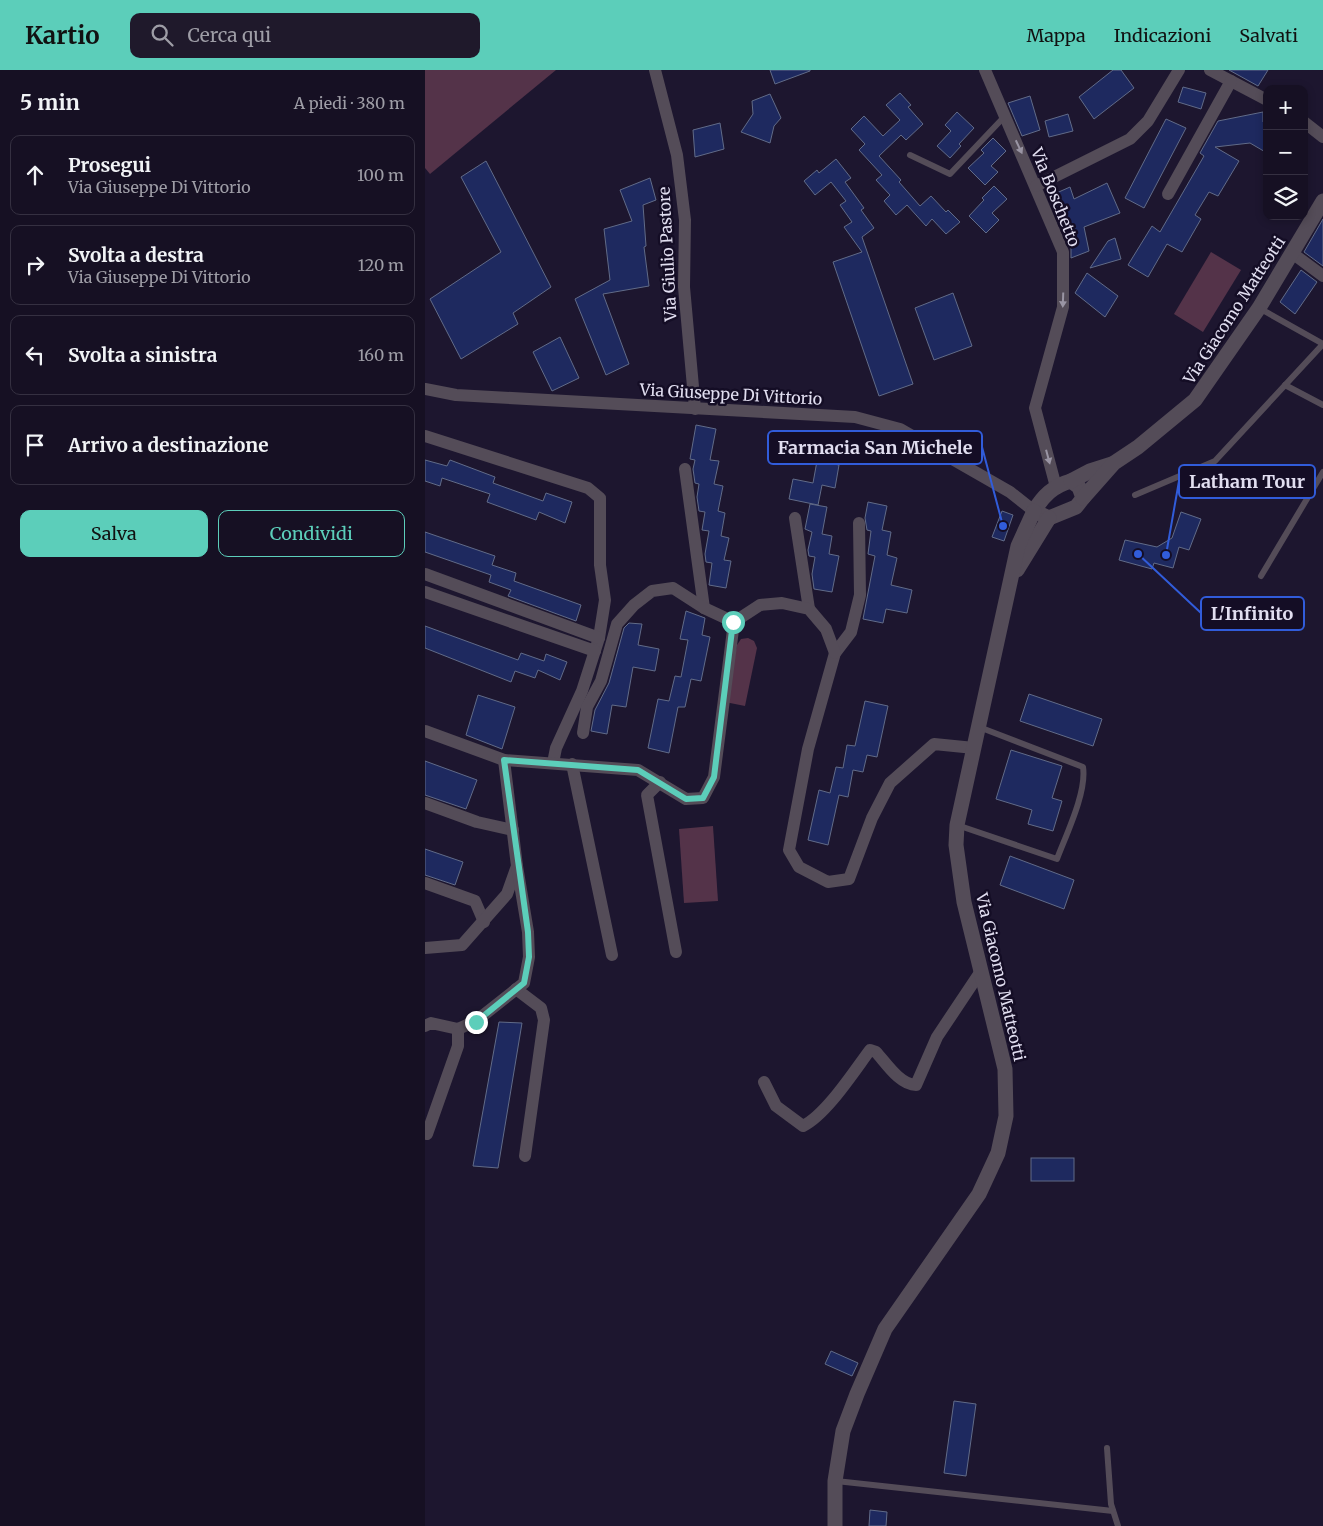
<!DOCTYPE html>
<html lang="it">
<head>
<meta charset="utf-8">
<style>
  body { margin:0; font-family:Merriweather,serif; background:#1f192b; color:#f1f3f6 }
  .controls { position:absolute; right:15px; top:15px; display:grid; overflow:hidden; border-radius:10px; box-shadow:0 2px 8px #0003 }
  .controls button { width:45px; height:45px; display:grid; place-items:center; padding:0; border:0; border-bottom:1px solid #353041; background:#161023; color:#f1f3f6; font:25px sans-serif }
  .stop { position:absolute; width:15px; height:15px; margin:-11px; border:4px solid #5cceba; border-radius:50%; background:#fff }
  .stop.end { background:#5cceba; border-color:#fff; box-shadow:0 1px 5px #0008 }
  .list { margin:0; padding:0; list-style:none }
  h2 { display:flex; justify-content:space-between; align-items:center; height:65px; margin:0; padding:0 20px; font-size:21px }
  h2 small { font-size:16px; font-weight:400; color:#9e9da6 }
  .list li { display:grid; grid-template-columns:32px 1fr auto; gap:15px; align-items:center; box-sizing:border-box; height:80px; margin:0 10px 10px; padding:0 10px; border:1px solid #353041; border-radius:10px }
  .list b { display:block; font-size:19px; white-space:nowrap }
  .list p { margin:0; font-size:16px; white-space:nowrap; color:#9e9da6 }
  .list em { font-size:16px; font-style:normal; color:#9e9da6 }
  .actions { display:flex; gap:10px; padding:15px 20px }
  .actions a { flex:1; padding:11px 0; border:1px solid #5cceba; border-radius:10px; text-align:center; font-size:18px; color:#5cceba }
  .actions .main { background:#5cceba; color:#111 }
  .icon { flex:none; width:28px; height:28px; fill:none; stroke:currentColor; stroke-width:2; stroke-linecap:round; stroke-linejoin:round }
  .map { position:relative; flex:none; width:898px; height:1456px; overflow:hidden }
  header { display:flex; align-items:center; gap:30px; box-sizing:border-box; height:70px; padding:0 25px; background:#5cceba; color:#111 }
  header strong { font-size:24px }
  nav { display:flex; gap:28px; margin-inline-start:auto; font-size:18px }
  .search { width:350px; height:45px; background:#1f192b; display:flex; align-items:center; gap:12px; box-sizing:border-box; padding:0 18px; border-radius:10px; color:#9e9da6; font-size:19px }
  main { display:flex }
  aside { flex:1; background:#161023 }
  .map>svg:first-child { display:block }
  .green { fill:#543349 }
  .building { fill:#1e295f; stroke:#616b88 }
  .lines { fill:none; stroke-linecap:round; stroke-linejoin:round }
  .service { stroke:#544c58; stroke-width:6 }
  .minor { stroke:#544c58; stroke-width:12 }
  .tertiary { stroke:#544c58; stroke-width:15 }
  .oneway { fill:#9a95a4 }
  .route { stroke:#5cceba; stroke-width:6 }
  .labels { text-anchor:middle; stroke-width:5; stroke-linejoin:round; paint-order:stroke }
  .street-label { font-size:16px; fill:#e1def0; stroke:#140d25 }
  .leader { fill:none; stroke:#315cda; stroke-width:2 }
  .callout-dot { fill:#315cda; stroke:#140d25; stroke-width:2 }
  .callout { fill:#140d25; stroke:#315cda; stroke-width:2 }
  .callout-label { font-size:18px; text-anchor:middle; font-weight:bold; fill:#e1def0 }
</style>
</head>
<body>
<header>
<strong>Kartio</strong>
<div class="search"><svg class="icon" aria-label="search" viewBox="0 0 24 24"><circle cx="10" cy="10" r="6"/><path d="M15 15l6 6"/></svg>Cerca qui</div>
<nav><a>Mappa</a><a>Indicazioni</a><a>Salvati</a></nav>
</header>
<main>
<aside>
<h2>5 min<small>A piedi · 380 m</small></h2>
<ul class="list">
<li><svg class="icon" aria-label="ahead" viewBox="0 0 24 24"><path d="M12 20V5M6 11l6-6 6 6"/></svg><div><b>Prosegui</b><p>Via Giuseppe Di Vittorio</p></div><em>100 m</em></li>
<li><svg class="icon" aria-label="right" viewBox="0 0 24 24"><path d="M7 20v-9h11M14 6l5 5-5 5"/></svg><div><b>Svolta a destra</b><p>Via Giuseppe Di Vittorio</p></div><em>120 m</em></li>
<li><svg class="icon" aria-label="left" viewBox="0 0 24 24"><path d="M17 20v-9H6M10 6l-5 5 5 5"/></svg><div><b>Svolta a sinistra</b></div><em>160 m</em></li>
<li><svg class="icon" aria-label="arrive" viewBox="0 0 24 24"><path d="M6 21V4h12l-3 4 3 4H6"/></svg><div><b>Arrivo a destinazione</b></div></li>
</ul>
<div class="actions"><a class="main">Salva</a><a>Condividi</a></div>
</aside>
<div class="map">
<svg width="898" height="1456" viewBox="0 0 898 1456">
  <rect width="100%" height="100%" fill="#1d162f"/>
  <g class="green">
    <polygon points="0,0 131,0 5,104 0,98"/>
    <polygon points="786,182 816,200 778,262 749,244"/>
    <polygon points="323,568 329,571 332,578 320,636 300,632 312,575 316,569"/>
    <polygon points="288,756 293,831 259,833 254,759"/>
  </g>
  <g class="building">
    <polygon points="345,0 385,0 385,1 350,14"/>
    <polygon points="688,0 696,0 709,18 669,49 654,27"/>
    <polygon points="804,0 843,0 833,16"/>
    <polygon points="758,17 781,23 776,39 753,32"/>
    <polygon points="475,23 486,35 483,37 498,54 481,70 476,65 454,86 476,110 474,112 495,136 506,126 521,142 523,140 535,152 521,164 507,149 501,156 482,135 471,145 459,131 465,125 451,110 457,105 434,80 440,74 426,59 439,46 458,66 475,50 461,35"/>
    <polygon points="345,24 356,48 349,56 345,73 316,62 328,44 327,31"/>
    <polygon points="605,26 615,60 597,66 583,33"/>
    <polygon points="532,42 549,58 534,74 536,76 525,88 512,76 526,61 520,55"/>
    <polygon points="838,42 838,52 842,54 842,83 825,73 790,77 814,91 793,126 784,122 770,145 776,149 757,182 742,174 723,207 703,195 727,156 735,162 779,86 775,83 793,51"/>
    <polygon points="643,44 648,61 624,67 620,51"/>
    <polygon points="741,49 761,58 719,138 700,128"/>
    <polygon points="295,53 299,79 270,87 268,60"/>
    <polygon points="568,68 581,81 566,96 573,102 560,115 543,98 559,83 556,80"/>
    <polygon points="411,89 426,108 420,112 439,138 436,140 449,158 437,167 488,314 454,326 408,192 437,182 419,157 427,152 415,135 421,131 406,112 390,125 379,111 392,100 394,103"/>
    <polygon points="61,91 126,217 88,243 93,254 36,289 5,229 76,182 36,107"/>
    <polygon points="225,108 231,130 218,135 221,176 219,177 224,216 178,224 204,294 181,305 150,229 185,210 179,159 207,151 195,120"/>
    <polygon points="682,113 695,143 659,157 664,181 646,188 646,179 627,125 645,117 649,129"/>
    <polygon points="569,116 582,129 567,143 574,150 561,163 544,146 559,130 557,128"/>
    <polygon points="898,149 898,196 879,182"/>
    <polygon points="690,168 696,189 665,198 683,171"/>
    <polygon points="876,200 892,212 870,244 855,232"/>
    <polygon points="662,203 693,226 680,247 650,223"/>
    <polygon points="528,223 547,276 509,290 490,238"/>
    <polygon points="135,267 154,308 127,321 108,282"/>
    <polygon points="271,355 291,359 285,390 294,391 289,414 298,416 293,441 300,443 296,466 304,468 299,490 306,491 301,518 284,515 287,493 281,492 280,484 284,461 277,460 280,442 274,441 272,427 274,414 270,413 268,399 270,390 265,389"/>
    <polygon points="0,390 22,396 25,390 70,407 68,413 118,431 121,423 147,432 140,453 114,442 111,450 62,432 65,424 17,408 15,416 0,411"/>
    <polygon points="392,391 414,395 410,418 397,415 393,435 364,429 368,409 388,413"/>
    <polygon points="443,432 462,436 457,460 466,462 462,485 472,488 466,515 487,520 482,543 461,539 458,553 438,549 450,486 443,484 446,461 442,460 440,448"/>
    <polygon points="385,434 402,437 397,464 407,466 404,484 414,486 407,522 389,519 387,504 390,487 384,486 383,480 387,462 380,459"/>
    <polygon points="577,441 588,445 579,471 567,467"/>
    <polygon points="756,442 776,449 764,480 754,477 748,498 729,493 727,499 694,490 700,470 732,477 747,468"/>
    <polygon points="0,462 70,486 67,495 91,503 89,511 156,535 151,551 83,526 86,520 64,512 66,505 0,482"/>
    <polygon points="261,541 280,548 277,565 285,567 276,611 266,609 260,637 253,637 244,683 223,678 233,629 244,631 250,606 256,607 263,570 255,569"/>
    <polygon points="204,553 217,554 213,575 234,579 230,601 208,597 201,637 187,635 182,664 166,661 170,640 184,613 199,558"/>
    <polygon points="0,556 93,590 96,583 119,591 121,584 142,592 135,610 113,600 110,608 90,601 86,612 0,578"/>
    <polygon points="604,624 677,649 668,676 595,651"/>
    <polygon points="53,625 90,637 77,679 41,665"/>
    <polygon points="440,631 463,636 452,687 442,685 438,702 428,700 423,727 414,725 403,775 383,770 394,720 405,723 411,697 418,698 422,675 430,676"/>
    <polygon points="586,680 637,696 627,728 637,731 628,761 603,754 607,740 571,729"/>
    <polygon points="0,691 52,710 41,739 0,725"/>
    <polygon points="0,779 38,792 30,815 0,805"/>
    <polygon points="585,786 649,810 639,839 575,815"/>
    <polygon points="74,952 97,953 73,1098 48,1096"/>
    <rect x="606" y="1088" width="43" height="23"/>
    <polygon points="406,1281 433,1293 427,1306 400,1294"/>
    <polygon points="529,1331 551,1334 541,1406 519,1403"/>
    <polygon points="445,1440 462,1442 461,1456 444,1456"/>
  </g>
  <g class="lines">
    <g class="service">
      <polyline points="485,85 525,104 580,46"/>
      <polyline points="860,315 898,335"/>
      <polyline points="710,425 790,391 898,274 834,238"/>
      <polyline points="836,506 898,402"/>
      <path d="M532,755L632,789C641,765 662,722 658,697L554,657"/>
      <polyline points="682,1378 686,1434 693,1456"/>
      <polyline points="411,1411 688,1441"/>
    </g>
    <g class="minor">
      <polyline points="230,0 252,85 260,150 259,217 270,339"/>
      <polyline points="560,0 638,182 638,237 610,338 631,417"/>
      <polyline points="785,0 842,30"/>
      <polyline points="879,52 898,67"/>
      <polyline points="611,116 705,69 723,51 754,0"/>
      <polyline points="743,124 806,11"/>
      <polyline points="867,183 898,206"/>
      <polyline points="0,319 31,325 430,347 475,359 585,422 609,441"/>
      <polyline points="0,366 163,418 175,428 175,495 180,530 174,568 157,621 131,678 128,693"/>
      <polyline points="260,399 279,538"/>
      <polyline points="370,448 384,539"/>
      <polyline points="434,453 435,525 426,562 410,583 383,679 364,780 374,797 403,812 424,809 447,748 465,713 509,674 549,678"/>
      <polyline points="0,504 174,568"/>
      <polyline points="0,522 170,581"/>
      <polyline points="0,661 79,690 213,700 261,729 278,728 289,707 309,552 335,535 357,533 384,539 401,559 410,583"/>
      <polyline points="158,663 162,637 176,611 192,554 209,535 227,521 248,518 279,538 309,552"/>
      <polyline points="147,694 187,885"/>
      <polyline points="235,712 222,725 251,882"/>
      <polyline points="0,733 52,752 88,760"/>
      <polyline points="0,813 50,831 59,852"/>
      <polyline points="0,878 37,875 82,824 92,796 79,690"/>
      <polyline points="91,919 116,938 119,950 100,1086"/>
      <polyline points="0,956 6,953 33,959 51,951 99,913 104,887 103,862 92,796"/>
      <path d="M339,1012L351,1036L378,1056C401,1045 430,1000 445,980L451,982C461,993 475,1015 491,1015L512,967L556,901"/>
      <polyline points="2,1064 33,976 33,959"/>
    </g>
    <g class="tertiary">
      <path d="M646,411L654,417L658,428L651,437L624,448L609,441C618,426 628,416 646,411Z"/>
      <polyline points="646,411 665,401 687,394"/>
      <polyline points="658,428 689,393 713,377 770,330 834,238 898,131"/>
      <polyline points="592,500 624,448"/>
      <polyline points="410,1456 410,1411 418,1361 432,1324 460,1259 554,1124 573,1083 581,1046 580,999 539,832 531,775 532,755 593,476 609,441"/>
    </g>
  </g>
  <defs><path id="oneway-solid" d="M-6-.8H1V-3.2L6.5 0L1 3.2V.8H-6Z" transform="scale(1.25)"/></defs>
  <g class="oneway">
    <use href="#oneway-solid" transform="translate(594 77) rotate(65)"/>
    <use href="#oneway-solid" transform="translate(638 230) rotate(92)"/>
    <use href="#oneway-solid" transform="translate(623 387) rotate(75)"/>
  </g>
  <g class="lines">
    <polyline class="route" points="51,952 99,913 104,887 103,862 79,690 213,700 261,729 278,728 289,707 308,552"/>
  </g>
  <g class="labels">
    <g class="street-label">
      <text transform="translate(631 127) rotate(68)" y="6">Via Boschetto</text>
      <text transform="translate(242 184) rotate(-93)" y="6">Via Giulio Pastore</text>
      <text transform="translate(809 240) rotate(-57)" y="6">Via Giacomo Matteotti</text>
      <text transform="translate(306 324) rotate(3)" y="6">Via Giuseppe Di Vittorio</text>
      <text transform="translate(576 907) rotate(77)" y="6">Via Giacomo Matteotti</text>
    </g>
  </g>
  <path class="leader" d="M578 456L557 377M741 485L754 411M713 484L776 543"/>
  <g class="callout-dot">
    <circle cx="578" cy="456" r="5"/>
    <circle cx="741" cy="485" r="5"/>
    <circle cx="713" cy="484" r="5"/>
  </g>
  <g class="callout">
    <rect x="343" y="361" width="214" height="33" rx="5"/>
    <rect x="754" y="395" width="136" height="33" rx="5"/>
    <rect x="776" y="527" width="103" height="33" rx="5"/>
  </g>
  <g class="callout-label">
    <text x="450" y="384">Farmacia San Michele</text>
    <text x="822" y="418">Latham Tour</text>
    <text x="827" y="550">L'Infinito</text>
  </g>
</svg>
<div class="controls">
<button>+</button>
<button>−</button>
<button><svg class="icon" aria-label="layers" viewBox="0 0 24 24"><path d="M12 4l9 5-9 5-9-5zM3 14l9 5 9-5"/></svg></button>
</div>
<div class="stop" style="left:308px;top:552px"></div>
<div class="stop end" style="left:51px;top:952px"></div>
</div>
</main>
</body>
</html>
